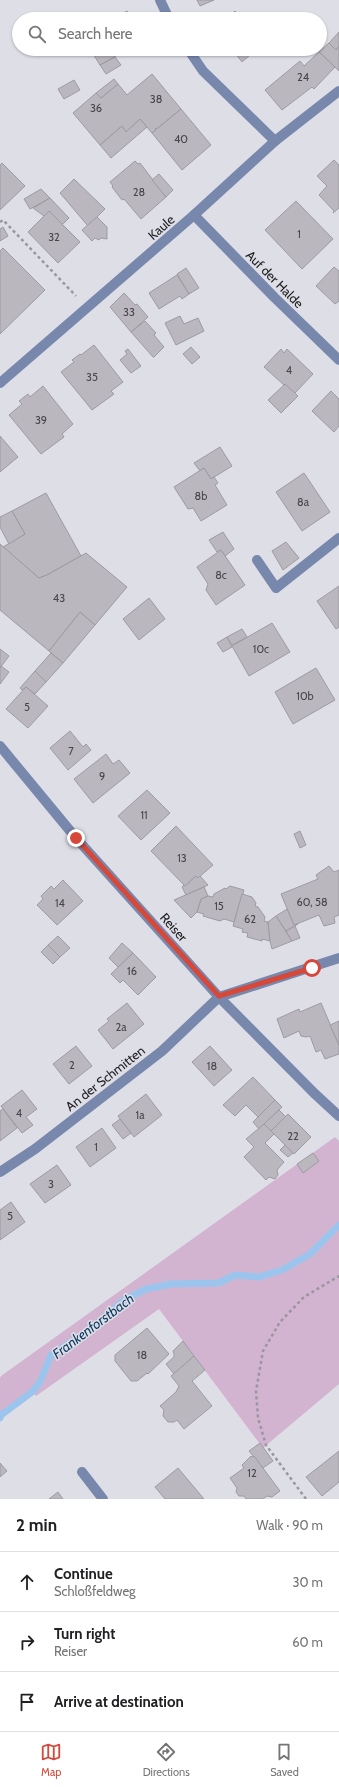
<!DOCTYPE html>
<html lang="en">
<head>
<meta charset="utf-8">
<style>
  body { margin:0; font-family:Cabin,sans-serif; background:#f2f2f2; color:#202124 }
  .stop { position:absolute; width:12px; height:12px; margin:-9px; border:3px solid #d5483a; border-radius:50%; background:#fff }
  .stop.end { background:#d5483a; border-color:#fff; box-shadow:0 1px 4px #0008 }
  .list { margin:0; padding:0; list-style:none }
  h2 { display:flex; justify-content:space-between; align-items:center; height:52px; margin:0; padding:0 16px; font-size:17px }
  h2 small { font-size:13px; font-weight:400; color:#757577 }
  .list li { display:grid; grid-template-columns:26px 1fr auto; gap:12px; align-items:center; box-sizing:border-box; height:60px; padding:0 16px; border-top:1px solid #e0e0e0 }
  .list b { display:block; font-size:15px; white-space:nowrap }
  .list p { margin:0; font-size:13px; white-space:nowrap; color:#757577 }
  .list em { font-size:13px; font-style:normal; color:#757577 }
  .icon { flex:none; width:22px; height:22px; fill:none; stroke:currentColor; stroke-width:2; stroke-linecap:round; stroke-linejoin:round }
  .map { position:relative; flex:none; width:339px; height:1499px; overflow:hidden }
  .search { position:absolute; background:#fff; box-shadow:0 1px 3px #0004; left:12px; right:12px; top:12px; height:44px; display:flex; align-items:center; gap:10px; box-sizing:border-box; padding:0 14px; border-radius:22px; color:#757577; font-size:15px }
  .sheet { height:232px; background:#fff }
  nav { display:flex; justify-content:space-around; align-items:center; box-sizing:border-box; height:56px; border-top:1px solid #e0e0e0; background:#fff; font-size:11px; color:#757577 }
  nav a { display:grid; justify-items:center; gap:2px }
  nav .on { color:#d5483a }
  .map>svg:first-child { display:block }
  .green { fill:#d3b4d0 }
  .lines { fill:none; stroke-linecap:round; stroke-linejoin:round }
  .stream { stroke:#9cc5ee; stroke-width:7 }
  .building { fill:#bbb7bf; stroke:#9e9aa2 }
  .path { stroke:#97979e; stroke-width:2.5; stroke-dasharray:3 3; stroke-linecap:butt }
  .minor { stroke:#7887ac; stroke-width:10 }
  .route { stroke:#d5483a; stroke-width:5 }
  .labels { text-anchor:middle; stroke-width:3; stroke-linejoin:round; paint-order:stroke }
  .number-label { font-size:11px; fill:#48464b }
  .street-label { font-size:13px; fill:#212124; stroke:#dedee7 }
  .water-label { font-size:14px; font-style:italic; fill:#0a395f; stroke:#dedee7 }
</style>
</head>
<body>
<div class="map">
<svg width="339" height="1499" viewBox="0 0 339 1499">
  <rect width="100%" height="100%" fill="#dedee7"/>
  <polygon class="green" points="335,1137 339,1141 339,1384 263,1448 159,1309 36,1396 31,1391 0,1414 0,1378 1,1376"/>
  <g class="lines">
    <polyline class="stream" points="0,1418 1,1415 32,1392 40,1382 51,1355 91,1329 124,1300 146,1289 171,1284 219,1283 235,1275 259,1277 282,1270 310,1254 339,1225"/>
  </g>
  <g class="building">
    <polygon points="197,0 214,0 200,6"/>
    <polygon points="127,11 132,19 113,19"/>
    <polygon points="235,11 241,19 226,19"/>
    <polygon points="339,32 339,46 336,50 329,43"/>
    <polygon points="329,43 336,50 339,46 339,71 319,52"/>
    <polygon points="90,49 128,49 100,65"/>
    <polygon points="232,49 257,49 242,62"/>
    <polygon points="319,52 335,67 314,89 312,87 282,110 265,90 300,61 304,66"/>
    <polygon points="115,57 121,65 106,74 100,65"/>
    <polygon points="152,74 181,109 158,128 155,129 156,130 152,133 140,119 126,132 122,126 100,145 73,113 96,93 101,98 118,84 127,95"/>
    <polygon points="114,79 118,84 101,98 96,93"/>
    <polygon points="74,80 80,90 64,99 58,89"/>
    <polygon points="181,109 211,145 182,170 152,133 156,130 155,129 158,128"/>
    <polygon points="140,119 147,127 111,158 100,145 122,126 126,132"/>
    <polygon points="334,160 339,165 339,208 333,213 334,211 319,195 327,186 317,176"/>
    <polygon points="135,161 138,164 140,163 166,197 141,219 124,199 122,200 112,187 113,186 110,182"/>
    <polygon points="2,163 25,186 0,210 0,165"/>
    <polygon points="159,174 173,190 166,197 152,180"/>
    <polygon points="74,179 105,209 88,226 60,193"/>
    <polygon points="41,189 50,198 30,209 24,199"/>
    <polygon points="50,198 69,218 62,225 49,211 44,216 33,208"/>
    <polygon points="296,201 333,239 302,269 265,230"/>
    <polygon points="49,211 80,242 58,263 28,232"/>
    <polygon points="97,217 107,227 107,239 101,238 99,240 95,238 92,241 82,230"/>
    <polygon points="3,227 8,236 0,241 0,229"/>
    <polygon points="3,248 45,290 0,334 0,251"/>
    <polygon points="334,267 339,271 339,301 335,304 316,286"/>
    <polygon points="186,268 199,288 189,294 177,274"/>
    <polygon points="177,275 189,294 182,299 180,296 159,309 149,293"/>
    <polygon points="124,293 135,305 137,304 148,317 131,332 110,307"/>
    <polygon points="180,316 184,324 198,318 204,331 176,345 165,323"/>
    <polygon points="145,321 156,333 154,335 164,347 154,357 153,357 131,332"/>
    <polygon points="94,345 123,382 111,391 114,394 92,410 61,372 74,362 72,360 80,354 81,355"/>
    <polygon points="191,347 200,357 192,364 183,354"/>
    <polygon points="128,349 141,366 131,373 120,360 127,354 125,351"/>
    <polygon points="281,349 284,353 287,349 313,374 294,394 264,367"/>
    <polygon points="285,384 298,396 281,413 268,400"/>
    <polygon points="43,386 73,424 62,434 64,437 41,454 9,415 22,404 19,401 28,394 30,397"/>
    <polygon points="331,391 339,399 339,426 334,432 312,411"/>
    <polygon points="0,436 18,457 0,472"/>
    <polygon points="220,447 232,466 211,479 204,468 200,471 194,463"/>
    <polygon points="204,468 211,479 214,477 218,483 215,485 227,505 201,521 193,508 188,509 174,487"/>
    <polygon points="304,473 330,512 302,531 276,492"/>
    <polygon points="46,493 81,556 47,575 39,578 3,547 25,534 12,511"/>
    <polygon points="12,511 25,534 9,544 0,527 0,517"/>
    <polygon points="223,532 234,549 225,556 221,550 217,552 209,540"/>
    <polygon points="286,542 299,558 283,570 272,551"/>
    <polygon points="0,544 39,578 47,575 86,553 127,587 95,625 80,612 49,651 0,610"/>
    <polygon points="221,550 245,585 216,605 206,590 208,584 197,567"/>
    <polygon points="339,586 339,627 336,629 317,601"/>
    <polygon points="149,598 165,619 139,640 123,619"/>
    <polygon points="80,612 95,625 63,663 49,651"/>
    <polygon points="272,623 290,652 249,676 232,646"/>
    <polygon points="242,629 247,637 232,645 227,637"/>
    <polygon points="227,637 232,647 223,652 217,643"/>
    <polygon points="0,649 9,656 0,668"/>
    <polygon points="51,653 63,663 46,682 35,671"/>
    <polygon points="1,666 9,672 0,684 0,668"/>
    <polygon points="316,668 335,700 293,724 275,692"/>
    <polygon points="35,671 46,682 35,694 26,687 22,690 20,688"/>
    <polygon points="26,687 48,706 28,728 6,709"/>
    <polygon points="70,731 83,747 86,744 91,750 68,770 50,748"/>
    <polygon points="106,754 113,764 119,760 130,773 93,803 74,779"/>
    <polygon points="147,790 170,813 141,840 118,816"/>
    <polygon points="176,826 213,865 198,878 196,876 185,886 151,851"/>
    <polygon points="300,831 306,845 300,848 294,834"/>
    <polygon points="329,866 334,872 339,870 339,915 334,917 335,923 324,926 319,915 294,925 281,894 318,879 316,875"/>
    <polygon points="196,876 198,878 200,876 208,885 186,895 182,887 184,885 185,886"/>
    <polygon points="63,880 83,901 57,925 37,905 43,899 41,896 51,886 54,889"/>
    <polygon points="230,886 244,890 234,922 224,919 220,921 203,916 204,914 197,912 201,899 208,896 213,897 214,894 225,888 226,889"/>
    <polygon points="204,887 208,896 201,899 197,912 191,918 174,900"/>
    <polygon points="242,894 252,897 256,903 255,906 258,907 265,917 264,921 268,922 270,941 262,939 262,941 247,937 248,933 242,932 243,929 233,926"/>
    <polygon points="287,909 294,925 298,924 286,931 276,916"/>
    <polygon points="276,916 292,941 272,949 270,941 268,922"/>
    <polygon points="295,926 300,938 292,941 286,931"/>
    <polygon points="58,936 70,948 60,957 48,945"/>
    <polygon points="122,943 133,953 118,967 109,958"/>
    <polygon points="48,945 60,957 53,964 41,952"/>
    <polygon points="133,953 156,977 138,995 123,980 120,983 111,974"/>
    <polygon points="127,1003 144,1024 113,1049 98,1030 109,1021 107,1019"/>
    <polygon points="321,1003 339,1045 339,1054 325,1059 321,1050 316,1052 310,1036 306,1037 301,1036 299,1031 284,1038 277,1019 299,1009 300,1012"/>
    <polygon points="339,1021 339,1045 330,1025"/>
    <polygon points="76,1046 92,1066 69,1084 53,1064"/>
    <polygon points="210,1046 232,1070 214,1086 192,1062"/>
    <polygon points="253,1077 275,1100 258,1117 246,1105 235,1116 223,1105"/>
    <polygon points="22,1090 37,1109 26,1117 33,1125 22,1133 1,1106"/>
    <polygon points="146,1094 162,1115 134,1137 118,1116"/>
    <polygon points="275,1100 282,1107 259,1129 253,1122"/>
    <polygon points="3,1109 17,1128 0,1141 0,1111"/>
    <polygon points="279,1110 286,1117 271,1131 264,1124"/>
    <polygon points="288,1114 311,1137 294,1154 271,1131"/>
    <polygon points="120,1119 131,1133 123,1139 112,1125"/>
    <polygon points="264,1124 274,1134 265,1143 284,1162 277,1170 278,1175 275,1179 269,1177 266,1180 244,1157 254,1147 246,1139"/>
    <polygon points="102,1128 116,1148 90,1167 76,1147"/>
    <polygon points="285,1145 293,1153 288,1157 280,1150"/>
    <polygon points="313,1153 319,1161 303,1173 297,1164"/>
    <polygon points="57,1165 71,1185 45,1203 30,1184"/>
    <polygon points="11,1202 25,1222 0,1240 0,1210"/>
    <polygon points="147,1328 169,1354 148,1374 147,1373 137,1381 131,1381 115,1361 115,1355"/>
    <polygon points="183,1341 194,1356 174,1374 166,1364 174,1357 174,1354 173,1351"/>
    <polygon points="194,1356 205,1370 192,1381 212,1406 184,1429 177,1420 174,1422 168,1422 163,1416 164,1410 160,1406 176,1392 179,1386 171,1376"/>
    <polygon points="260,1443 273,1461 263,1468 249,1451"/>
    <polygon points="339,1451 339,1482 322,1496 306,1477"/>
    <polygon points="251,1456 252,1457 254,1456 280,1491 272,1497 267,1496 263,1499 246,1499 244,1496 239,1496 236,1492 237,1488 230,1478 244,1468 242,1465"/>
    <polygon points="0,1463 7,1471 0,1477"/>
    <polygon points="178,1468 204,1499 165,1499 155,1487"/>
    <polygon points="58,1492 63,1499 49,1499"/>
  </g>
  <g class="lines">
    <g class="path">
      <polyline points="0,222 3,220 76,296"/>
      <polyline points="306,1499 266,1445 258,1418 256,1391 263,1351 280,1322 304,1297 339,1276"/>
    </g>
    <g class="minor">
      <polyline points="160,0 169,19"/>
      <polyline points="188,49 203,71 275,141"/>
      <polyline points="194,215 275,298 339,360"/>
      <polyline points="0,383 194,215 275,141 339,91"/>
      <polyline points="257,560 276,588 339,538"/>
      <polyline points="0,746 76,838 219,997 314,1093 339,1116"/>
      <polyline points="0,1172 35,1149 162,1051 219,997 339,958"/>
      <polyline points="82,1472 103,1499"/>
    </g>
  </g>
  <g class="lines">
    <polyline class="route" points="76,838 219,996 312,968"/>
  </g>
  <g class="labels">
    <g class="number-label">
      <text x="303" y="81">24</text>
      <text x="156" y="103">38</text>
      <text x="96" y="112">36</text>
      <text x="181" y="143">40</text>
      <text x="139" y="196">28</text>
      <text x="299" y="238">1</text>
      <text x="54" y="241">32</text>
      <text x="129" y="316">33</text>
      <text x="289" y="374">4</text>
      <text x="92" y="381">35</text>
      <text x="41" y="424">39</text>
      <text x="201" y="500">8b</text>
      <text x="303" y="506">8a</text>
      <text x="221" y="579">8c</text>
      <text x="59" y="602">43</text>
      <text x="261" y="653">10c</text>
      <text x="305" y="700">10b</text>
      <text x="27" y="711">5</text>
      <text x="71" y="755">7</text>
      <text x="102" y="780">9</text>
      <text x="144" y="819">11</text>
      <text x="182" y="862">13</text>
      <text x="312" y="906">60, 58</text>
      <text x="60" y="907">14</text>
      <text x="219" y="910">15</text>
      <text x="250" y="923">62</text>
      <text x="132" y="975">16</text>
      <text x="121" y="1031">2a</text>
      <text x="72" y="1069">2</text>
      <text x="212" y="1070">18</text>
      <text x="19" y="1117">4</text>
      <text x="140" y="1119">1a</text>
      <text x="293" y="1140">22</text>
      <text x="96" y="1151">1</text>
      <text x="51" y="1188">3</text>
      <text x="10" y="1220">5</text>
      <text x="142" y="1359">18</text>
      <text x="252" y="1477">12</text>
    </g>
    <g class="street-label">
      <text transform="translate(161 227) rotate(-41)" y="5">Kaule</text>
      <text transform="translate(275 279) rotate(45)" y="5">Auf der Halde</text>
      <text transform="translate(174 927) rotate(48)" y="5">Reiser</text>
      <text transform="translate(105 1078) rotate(-38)" y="5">An der Schmitten</text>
    </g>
    <g class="water-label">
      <text transform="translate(93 1326) rotate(-37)" y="5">Frankenforstbach</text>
    </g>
  </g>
</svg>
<div class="stop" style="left:312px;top:968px"></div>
<div class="stop end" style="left:76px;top:838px"></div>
<div class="search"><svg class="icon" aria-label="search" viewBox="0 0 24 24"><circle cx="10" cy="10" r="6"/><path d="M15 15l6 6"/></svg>Search here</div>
</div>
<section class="sheet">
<h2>2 min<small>Walk · 90 m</small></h2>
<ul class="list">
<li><svg class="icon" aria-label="ahead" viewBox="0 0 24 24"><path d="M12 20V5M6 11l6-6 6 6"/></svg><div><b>Continue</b><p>Schloßfeldweg</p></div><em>30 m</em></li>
<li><svg class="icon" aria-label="right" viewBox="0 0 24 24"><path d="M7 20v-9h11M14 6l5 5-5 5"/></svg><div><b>Turn right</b><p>Reiser</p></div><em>60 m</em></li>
<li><svg class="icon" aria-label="arrive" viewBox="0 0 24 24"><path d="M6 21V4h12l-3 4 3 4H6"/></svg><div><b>Arrive at destination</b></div></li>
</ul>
</section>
<nav>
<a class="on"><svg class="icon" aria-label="map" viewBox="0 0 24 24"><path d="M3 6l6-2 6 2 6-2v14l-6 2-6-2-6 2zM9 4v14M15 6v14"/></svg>Map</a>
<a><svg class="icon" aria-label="directions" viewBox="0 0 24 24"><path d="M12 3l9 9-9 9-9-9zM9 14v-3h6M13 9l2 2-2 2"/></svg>Directions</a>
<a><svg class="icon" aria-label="saved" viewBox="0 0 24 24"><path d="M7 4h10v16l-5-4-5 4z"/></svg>Saved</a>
</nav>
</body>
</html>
